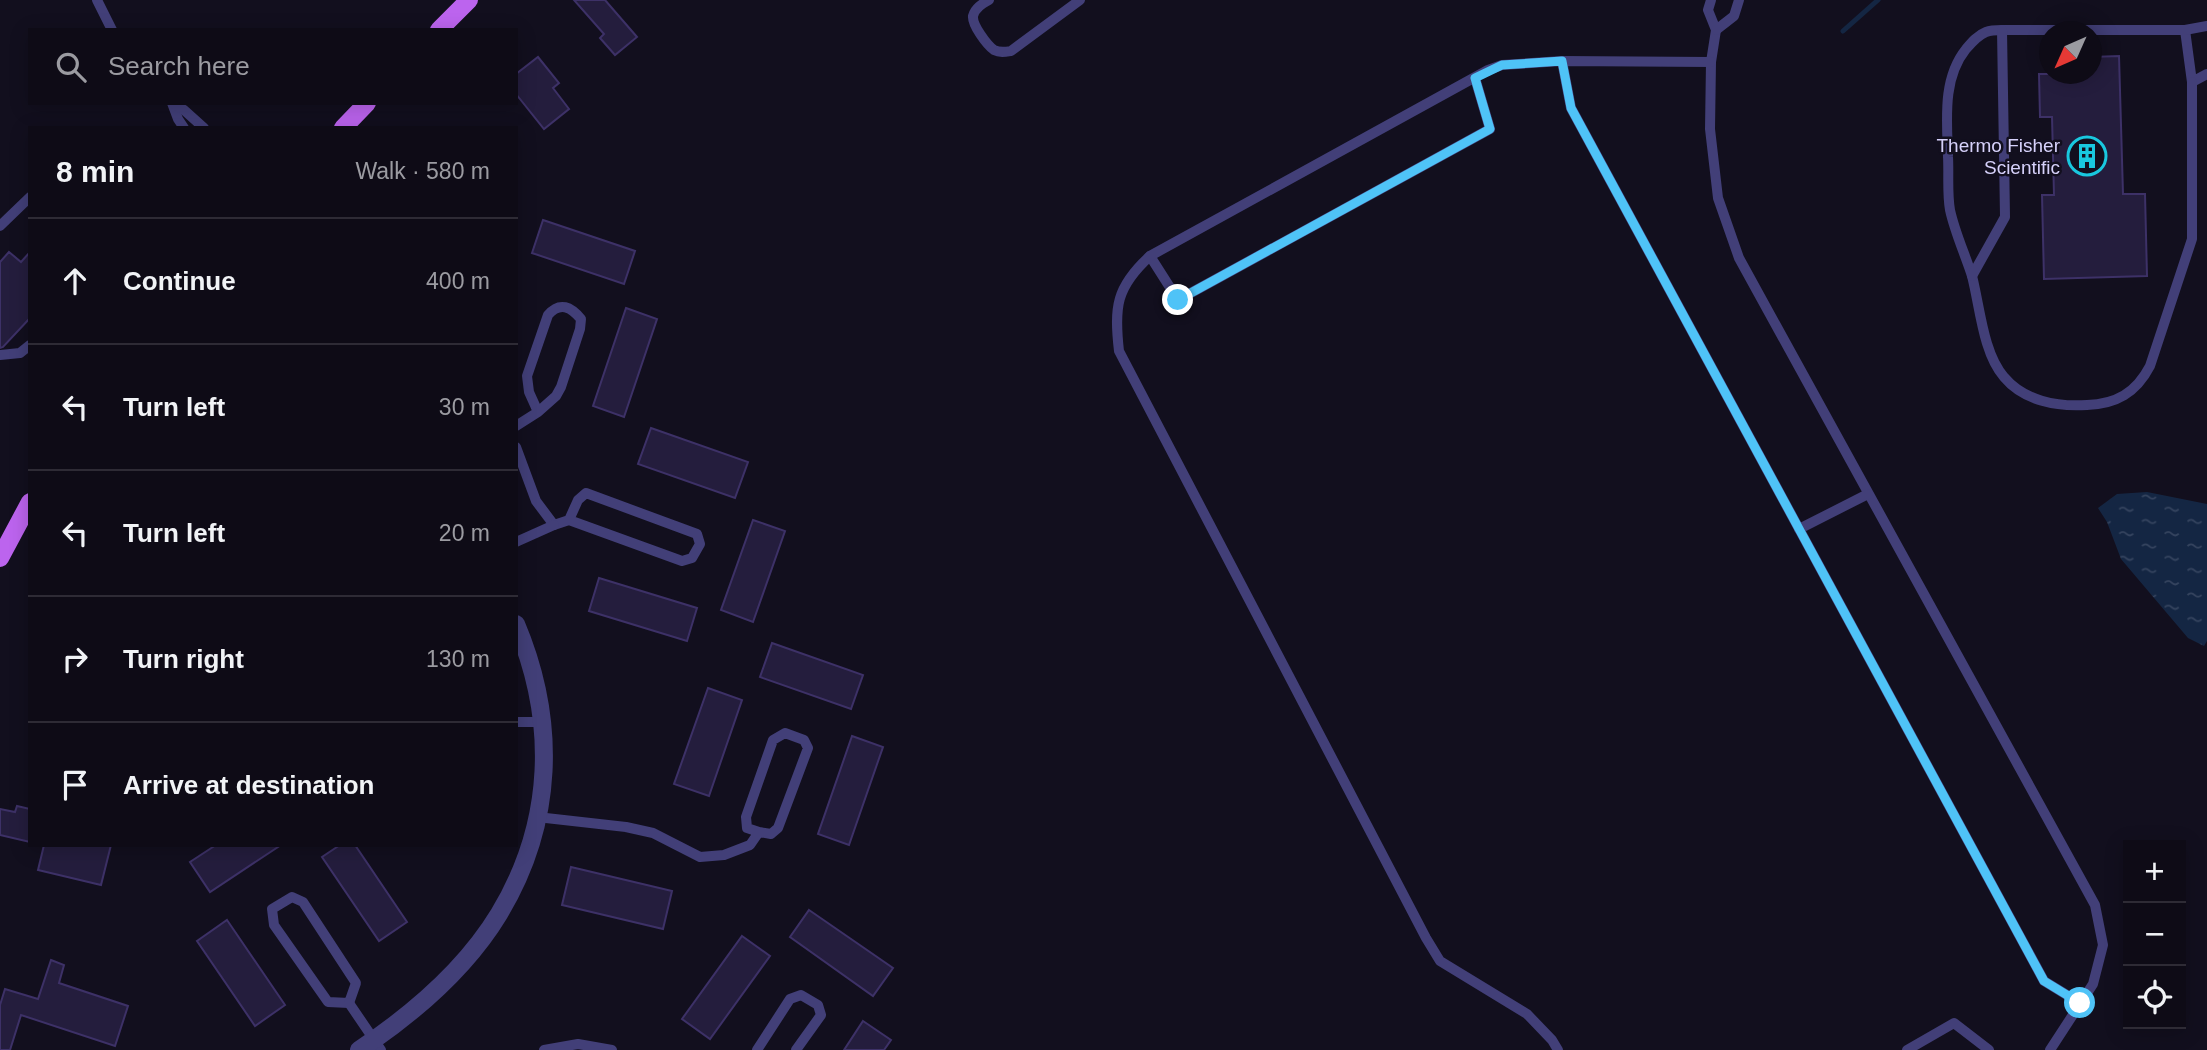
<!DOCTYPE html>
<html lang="en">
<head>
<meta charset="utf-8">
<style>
  body { margin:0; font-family:Helvetica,sans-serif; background:#1c1923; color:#f1f3f6 }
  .controls { position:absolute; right:21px; bottom:21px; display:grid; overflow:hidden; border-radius:0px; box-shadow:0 4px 18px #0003 }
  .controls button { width:63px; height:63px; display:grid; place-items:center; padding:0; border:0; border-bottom:2px solid #2e2b35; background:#0e0b16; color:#f1f3f6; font:35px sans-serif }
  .compass { position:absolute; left:2039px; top:21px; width:63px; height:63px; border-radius:50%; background:#0e0b16; box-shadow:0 4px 18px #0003; rotate:225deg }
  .stop { position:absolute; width:21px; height:21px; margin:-16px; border:5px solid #4fc3f7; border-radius:50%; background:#fff }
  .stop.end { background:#4fc3f7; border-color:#fff; box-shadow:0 2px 7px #0008 }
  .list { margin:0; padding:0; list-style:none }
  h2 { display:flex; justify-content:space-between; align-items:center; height:91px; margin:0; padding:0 28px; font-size:30px }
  h2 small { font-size:23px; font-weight:400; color:#9b9ba1 }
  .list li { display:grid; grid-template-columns:46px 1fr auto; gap:21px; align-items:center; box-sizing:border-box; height:126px; padding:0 28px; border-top:2px solid #2e2b35 }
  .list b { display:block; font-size:26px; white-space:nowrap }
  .list em { font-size:23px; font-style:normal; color:#9b9ba1 }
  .icon { flex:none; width:38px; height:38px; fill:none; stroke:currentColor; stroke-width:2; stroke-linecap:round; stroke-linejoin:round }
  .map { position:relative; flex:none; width:2207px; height:1050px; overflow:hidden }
  .search { position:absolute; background:#0e0b16; box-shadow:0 4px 18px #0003; left:28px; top:28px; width:490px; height:77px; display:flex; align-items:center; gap:18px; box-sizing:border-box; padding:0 24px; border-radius:0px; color:#9b9ba1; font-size:26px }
  .panel { position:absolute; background:#0e0b16; box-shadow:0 4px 18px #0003; left:28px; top:126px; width:490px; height:721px; border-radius:0px }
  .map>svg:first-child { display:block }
  .water { fill:url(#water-ripples) }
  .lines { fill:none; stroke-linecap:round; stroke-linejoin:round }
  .stream { stroke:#142643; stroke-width:5 }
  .building { fill:#241d3d; stroke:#3d3167; stroke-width:2 }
  .service { stroke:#423f78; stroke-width:10 }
  .minor { stroke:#423f78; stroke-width:18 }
  .primary { stroke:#bc64ee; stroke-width:18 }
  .route { stroke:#4fc3f7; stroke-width:9 }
  .labels { text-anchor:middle; stroke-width:5; stroke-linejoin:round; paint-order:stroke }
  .poi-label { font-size:19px; fill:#d6d1fa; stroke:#120f1e; text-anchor:end }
</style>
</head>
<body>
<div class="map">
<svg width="2207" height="1050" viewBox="0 0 2207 1050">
  <defs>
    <pattern id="water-ripples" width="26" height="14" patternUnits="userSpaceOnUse" patternTransform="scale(1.75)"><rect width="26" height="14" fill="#142643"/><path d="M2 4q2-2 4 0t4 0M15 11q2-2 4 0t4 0" fill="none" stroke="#35445f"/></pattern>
  </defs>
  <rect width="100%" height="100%" fill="#120f1e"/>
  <polygon class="water" points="2147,492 2207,504 2207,641 2204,646 2188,638 2121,559 2107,522 2098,508 2117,494"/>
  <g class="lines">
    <polyline class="stream" points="1843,31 1878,0"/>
  </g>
  <g class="building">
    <polygon points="574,0 605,0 637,37 615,55 600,38 604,34"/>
    <polygon points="2119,56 2123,194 2145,194 2147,276 2044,279 2042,195 2054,195 2052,117 2040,117 2039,74 2091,74 2091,57"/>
    <polygon points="538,57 559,83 553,88 569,109 544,129 516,94 516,74"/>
    <polygon points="543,220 635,251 624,284 532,253"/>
    <polygon points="9,252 21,262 30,252 30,318 3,347 0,348 0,262"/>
    <polygon points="626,308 657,319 624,417 593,406"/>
    <polygon points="651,428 748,462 735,498 638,464"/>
    <polygon points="753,520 785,531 753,622 721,610"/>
    <polygon points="599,578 697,608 687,641 589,611"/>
    <polygon points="772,643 863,675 851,709 760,677"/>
    <polygon points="708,688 742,700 709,796 674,784"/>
    <polygon points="852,736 883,747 849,845 818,834"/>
    <polygon points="17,806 30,809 30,842 0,835 0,809 15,812"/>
    <polygon points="44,845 111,845 101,885 38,870"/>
    <polygon points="216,845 281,845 210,892 190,862"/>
    <polygon points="340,845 355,845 407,922 379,941 322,857"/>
    <polygon points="571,867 672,891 663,929 562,905"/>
    <polygon points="809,910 893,968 873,996 790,937"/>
    <polygon points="227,920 285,1005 255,1026 197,941"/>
    <polygon points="742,936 770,956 710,1039 682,1019"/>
    <polygon points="51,960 64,965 59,983 128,1006 115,1046 21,1015 10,1050 0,1050 0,1005 5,989 38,999"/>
    <polygon points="863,1021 891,1040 884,1050 844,1050"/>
  </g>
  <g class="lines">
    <g class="service">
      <polyline points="97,0 112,30"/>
      <path d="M989,0C982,4 975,8 973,16C972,25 987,45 994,50C1000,53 1005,52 1011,51L1080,0"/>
      <polyline points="1711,0 1708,10 1716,30 1711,62 1710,129 1718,198 1739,258 2095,905 2103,945 2093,984 2050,1050"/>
      <polyline points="1716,30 1734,16 1739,0"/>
      <polyline points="2185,30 2192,82 2207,74"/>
      <polyline points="1562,61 1571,108 2044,981 2080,1003"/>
      <path d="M2192,82V239L2150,366C2136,393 2116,404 2087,405C2057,407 2024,401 2004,377C1983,353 1980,307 1972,276C1965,254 1955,233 1950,210C1947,193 1949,174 1948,157C1947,120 1942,79 1966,49C1972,42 1978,35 1986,32C1991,30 1997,30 2002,30H2185L2207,26"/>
      <polyline points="172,103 178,119 184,128"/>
      <polyline points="173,103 184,110 204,128"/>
      <polyline points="0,226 30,197"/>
      <polyline points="1150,256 1178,300 1490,129 1475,78"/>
      <polyline points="1972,276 2005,217 2002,30"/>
      <polyline points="0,355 20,353 30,345"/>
      <path d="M516,426L538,412L556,396L561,387L580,329L581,319C571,307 560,301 548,315L527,376L529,392L538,412"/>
      <polyline points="516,447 536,501 554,525 569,520 682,561 692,558 700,544 697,534 586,493 578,500 569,520"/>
      <polyline points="1799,529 1868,494"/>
      <polyline points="516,542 554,525"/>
      <polyline points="516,722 543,722"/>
      <polyline points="537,817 626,827 653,833 700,857 724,855 750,845 759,832 771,834 778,828 808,748 804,740 785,733 773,740 746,817 747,828 759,832"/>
      <polygon points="292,897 303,902 356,983 349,1003 328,1002 274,925 272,909"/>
      <polyline points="349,1003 381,1050"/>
      <polyline points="544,1050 578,1044 612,1050"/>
      <polyline points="757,1050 790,999 801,995 818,1005 821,1015 796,1050"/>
      <path d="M1558,1050L1552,1040L1527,1014L1440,961L1426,938L1119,351C1114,307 1116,287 1150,256L1488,70L1502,65L1562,61L1711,62"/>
      <polyline points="1907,1050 1954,1023 1989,1050"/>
    </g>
    <path class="minor" d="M359,1050C413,1014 465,970 499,914C554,823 557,721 516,624"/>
    <g class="primary">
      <polyline points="439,30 469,0"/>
      <polyline points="343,128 367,103"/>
      <polyline points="0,558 30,502"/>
    </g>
  </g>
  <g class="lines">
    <polyline class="route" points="1178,300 1490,129 1475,78 1502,65 1562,61 1571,108 2044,981 2080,1003"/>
  </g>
  <defs>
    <symbol id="building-ring" viewBox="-11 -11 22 22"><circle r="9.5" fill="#120f1e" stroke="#19c8df" stroke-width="1.5"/><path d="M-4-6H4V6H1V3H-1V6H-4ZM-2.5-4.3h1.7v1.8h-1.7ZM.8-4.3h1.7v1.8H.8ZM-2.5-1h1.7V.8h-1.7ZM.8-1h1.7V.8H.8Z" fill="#19c8df"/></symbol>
  </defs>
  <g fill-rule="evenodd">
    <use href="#building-ring" x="2065" y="134" width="44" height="44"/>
  </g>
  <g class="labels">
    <g class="poi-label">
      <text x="2060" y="152">Thermo Fisher<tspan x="2060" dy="22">Scientific</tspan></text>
    </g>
  </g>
</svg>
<div class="controls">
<button>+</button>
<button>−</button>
<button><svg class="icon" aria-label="locate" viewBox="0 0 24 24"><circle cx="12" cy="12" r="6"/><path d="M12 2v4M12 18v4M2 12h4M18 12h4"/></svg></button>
</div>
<svg class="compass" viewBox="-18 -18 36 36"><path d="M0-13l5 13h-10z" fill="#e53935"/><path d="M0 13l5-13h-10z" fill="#9b9ba1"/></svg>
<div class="stop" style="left:2080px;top:1003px"></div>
<div class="stop end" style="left:1178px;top:300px"></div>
<div class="search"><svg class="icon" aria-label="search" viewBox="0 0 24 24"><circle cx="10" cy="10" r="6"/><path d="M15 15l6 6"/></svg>Search here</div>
<section class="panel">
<h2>8 min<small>Walk · 580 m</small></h2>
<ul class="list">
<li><svg class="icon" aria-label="ahead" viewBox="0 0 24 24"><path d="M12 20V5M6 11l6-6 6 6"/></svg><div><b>Continue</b></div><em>400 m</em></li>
<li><svg class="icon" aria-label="left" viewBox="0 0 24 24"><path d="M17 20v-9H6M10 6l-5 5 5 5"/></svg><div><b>Turn left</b></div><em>30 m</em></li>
<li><svg class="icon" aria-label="left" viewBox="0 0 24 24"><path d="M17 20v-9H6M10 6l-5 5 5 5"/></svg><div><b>Turn left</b></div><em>20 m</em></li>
<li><svg class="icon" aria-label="right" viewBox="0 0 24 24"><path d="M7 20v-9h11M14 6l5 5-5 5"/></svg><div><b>Turn right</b></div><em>130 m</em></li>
<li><svg class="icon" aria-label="arrive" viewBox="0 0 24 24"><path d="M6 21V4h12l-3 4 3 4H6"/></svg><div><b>Arrive at destination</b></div></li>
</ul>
</section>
</div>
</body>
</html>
